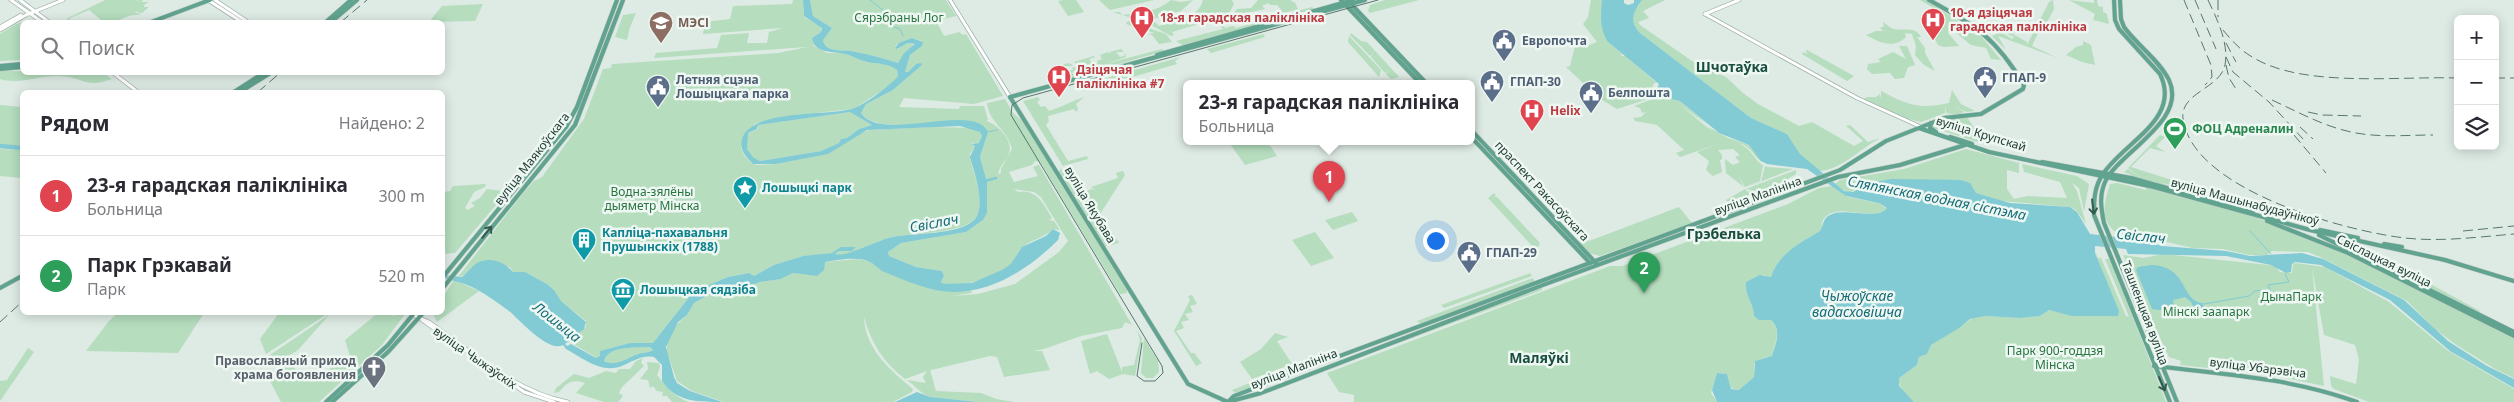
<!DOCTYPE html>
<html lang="ru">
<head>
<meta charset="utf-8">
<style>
  body { margin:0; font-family:"Noto Sans",sans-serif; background:#f7f7f7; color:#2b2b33 }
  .controls { position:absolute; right:15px; top:15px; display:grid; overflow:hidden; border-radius:8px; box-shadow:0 2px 12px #0003 }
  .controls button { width:45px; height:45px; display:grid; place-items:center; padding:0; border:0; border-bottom:1px solid #e1e1e2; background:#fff; color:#2b2b33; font:25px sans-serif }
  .you { position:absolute; left:1435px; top:240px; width:18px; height:18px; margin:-12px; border:4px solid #fff; border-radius:50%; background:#1a73e8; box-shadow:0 0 0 8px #1a73e833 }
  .badge { display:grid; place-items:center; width:32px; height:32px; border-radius:50%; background:#b45309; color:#fff; font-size:16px; font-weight:700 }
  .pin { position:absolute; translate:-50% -41px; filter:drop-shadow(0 1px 2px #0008) }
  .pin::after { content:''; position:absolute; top:26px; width:18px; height:15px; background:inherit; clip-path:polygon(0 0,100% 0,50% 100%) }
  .popup { position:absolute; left:1183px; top:80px; width:292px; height:65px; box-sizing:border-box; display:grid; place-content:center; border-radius:8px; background:#fff; filter:drop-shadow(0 1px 4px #0005); font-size:16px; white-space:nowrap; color:#7c7c81 }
  .popup b { font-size:19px; color:#2b2b33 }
  .popup::after { content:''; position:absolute; left:50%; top:100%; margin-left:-10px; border:10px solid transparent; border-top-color:#fff }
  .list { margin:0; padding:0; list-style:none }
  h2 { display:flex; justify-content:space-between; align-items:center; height:65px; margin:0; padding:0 20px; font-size:21px }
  h2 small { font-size:16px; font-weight:400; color:#7c7c81 }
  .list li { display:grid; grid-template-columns:32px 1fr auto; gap:15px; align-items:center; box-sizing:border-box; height:80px; padding:0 20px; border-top:1px solid #e1e1e2 }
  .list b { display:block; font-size:19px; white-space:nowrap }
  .list p { margin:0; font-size:16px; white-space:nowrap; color:#7c7c81 }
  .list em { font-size:16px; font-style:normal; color:#7c7c81 }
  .icon { flex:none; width:28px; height:28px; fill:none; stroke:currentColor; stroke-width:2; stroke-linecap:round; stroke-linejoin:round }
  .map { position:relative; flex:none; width:2514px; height:402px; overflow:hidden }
  .search { position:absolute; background:#fff; box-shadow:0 2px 12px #0003; left:20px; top:20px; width:425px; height:55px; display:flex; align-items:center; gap:12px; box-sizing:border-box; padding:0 18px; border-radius:8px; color:#7c7c81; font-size:19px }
  .panel { position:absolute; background:#fff; box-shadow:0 2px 12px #0003; left:20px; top:90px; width:425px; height:225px; border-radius:8px }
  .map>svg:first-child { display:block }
  .green { fill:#b5ddbe }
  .water { fill:#82cad4; fill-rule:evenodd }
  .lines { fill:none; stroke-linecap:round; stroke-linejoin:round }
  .stream { stroke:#82cad4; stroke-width:1 }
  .canal { stroke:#82cad4; stroke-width:2.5 }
  .river { stroke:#82cad4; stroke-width:4.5 }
  .minor-casing { stroke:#a1b3ab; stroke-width:4.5 }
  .major-casing { stroke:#c0c8c6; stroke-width:5 }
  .minor { stroke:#fff; stroke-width:3 }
  .major { stroke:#60a38f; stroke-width:4 }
  .tram { stroke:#58776d; stroke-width:1 }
  .rail { stroke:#58776d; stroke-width:1; stroke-dasharray:10 5; stroke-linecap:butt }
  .oneway { stroke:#325a4e }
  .labels { text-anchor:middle; stroke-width:5; stroke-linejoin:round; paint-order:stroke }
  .health-label { font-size:12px; font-weight:bold; fill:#be3a42; stroke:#eef7f2; text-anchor:start }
  .park-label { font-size:12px; fill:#277441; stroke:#eef7f2 }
  .education-label { font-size:12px; font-weight:bold; fill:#785e54; stroke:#eef7f2; text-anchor:start }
  .service-label { font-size:12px; font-weight:bold; fill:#4e5e75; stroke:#eef7f2; text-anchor:start }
  .leisure-label { font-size:12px; font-weight:bold; fill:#27864d; stroke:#eef7f2; text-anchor:start }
  .street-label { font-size:12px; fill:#1e3b32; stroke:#eef7f2 }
  .culture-label { font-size:12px; font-weight:bold; fill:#0d838f; stroke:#eef7f2; text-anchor:start }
  .worship-label { font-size:12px; font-weight:bold; fill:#5b616d; stroke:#eef7f2; text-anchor:end }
  .neighbourhood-label { font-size:14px; font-weight:bold; fill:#1a4e3f; stroke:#eef7f2 }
  .water-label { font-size:14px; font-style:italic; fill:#166d79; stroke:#eef7f2 }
</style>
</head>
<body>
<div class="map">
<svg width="2514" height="402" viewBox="0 0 2514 402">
  <rect width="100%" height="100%" fill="#deebe4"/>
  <g class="green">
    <path d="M105,0H136L140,3L137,0H143L141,2H149L144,5V7H149L142,13L137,12L138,11L134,12L141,14L138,15C123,14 118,25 105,22C101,21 93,13 89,10L70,18L69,20L72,22L66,21L68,18Z"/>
    <path d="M793,0H803L804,17L821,26V32L812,38L814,46L827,53H842L866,62L890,65L897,70L898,76L891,85L853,109L787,116L755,124L744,135L741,148L744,155L751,163L757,165L776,164L826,154L858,134L870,130L932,127L974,128L980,132L982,136L979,143H972V145L975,146L970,154C971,172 987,198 976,217C966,234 910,233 892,237C878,240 845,258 835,255L839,251H852L856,247H841L835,252L821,255L803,256L774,265L754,276L749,273L728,277L694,291L653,343H630L600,351V356L597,358L568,341L586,327V321L561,301L554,290L547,284L525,272H513L510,267C496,264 483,257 471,268C467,272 465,276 458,277L524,192L534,181L542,177L584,119L603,69L611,68L612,64L778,53L807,47L654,58L656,53L717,48L721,35L749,33L747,43H767L769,32L783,28L703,34L705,22L730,19L733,6L792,4Z"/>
    <path d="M810,0H946L956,16L936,21L944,36L959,32L963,35L966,34L1003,96L974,104L904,98L899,107L959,109L960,106H984L988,120L986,121C996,123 1014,140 1009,153C1007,161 999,166 998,174L1001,173V169L1012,149C1008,130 989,123 987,103L1005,99L1013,113L1024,122L1126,286L1127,293L1120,294L1040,162L1035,161L1032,165L1009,172L1014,182L1038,176L1033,167L1039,165L1132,325L1125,322L1122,328L1081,336L1044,349L1033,351H1042L1050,370L1004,377L997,357L990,356L927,371L930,370L936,391L981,393L996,399L1014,402H978L930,397C922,394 915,386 907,380L926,383L923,377L927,371L905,379C884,363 871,343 864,317C865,349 890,370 913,389L912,392L893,402H724L692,391L677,381L667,352V342L674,327L687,315L694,303L714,292L737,290L760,282L781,279L793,273L811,275L825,262L857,259L869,261L882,270L929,289L945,291L970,290L972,293L951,296L978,294L1015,284L1059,252L1068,241L1041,197L1034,192L1014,189L1018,192C1036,188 1044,204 1052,218L1049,220L1054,221L1060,230L1053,229C1044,238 1032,239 1023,247C1017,252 1016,259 1012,264C999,276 958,290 941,283L944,276L942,271L916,267L889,256L888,252L901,243L966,232L983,220L987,213V182L980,157L988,132L976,123L964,121C940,120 876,135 861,113L866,104L893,90L922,65L916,64L908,72H905L910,55L922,46V41L912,38L896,45L895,47L898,49L908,43L915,45L905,52L898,63C884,58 866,54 851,51C844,50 837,51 831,49C826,47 824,45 823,40L832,28L813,16Z"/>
    <polygon points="1063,0 1076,0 1084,12 1068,16 1058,1"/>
    <polygon points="1099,0 1154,0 1110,10"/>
    <path d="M1171,0L1181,2L1193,0L1181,11L1146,21L1147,23L1113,12H1120L1122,15C1139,13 1157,12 1171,0Z"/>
    <path d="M1203,0H1232L1234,4L1227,17H1219L1225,28L1233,26L1236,28L1312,7L1314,9L1184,46L1176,41L1223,29L1215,19L1172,32L1174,35L1171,36L1151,25L1155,22L1159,26C1175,22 1198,19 1203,0Z"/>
    <polygon points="1258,0 1290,0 1295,3 1298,9 1281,14 1282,11 1277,5 1270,5 1268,3 1262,6 1265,9 1237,15 1233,22 1230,18 1237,9 1251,8"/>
    <polygon points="1385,0 1419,0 1370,13 1368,11 1370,5"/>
    <polygon points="1591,0 1602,0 1608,42 1622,54 1621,56 1625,56 1657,83 1654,83 1652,89 1654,97 1617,109 1599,98 1566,67 1570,66 1575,46 1580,46 1579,43 1584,41 1587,46 1597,42 1583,24 1588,17"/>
    <path d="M1642,0H1665L1643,11L1649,18L1638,22L1640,25L1695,63L1726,77L1743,93L1758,104L1799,126L1812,122L1854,146L1863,141L1846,126L1850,125L1868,142L1880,138C1860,149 1841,170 1819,171L1800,154L1787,134L1751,118L1640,33C1629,22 1633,12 1642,0Z"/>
    <polygon points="1920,0 1926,0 1974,31 1976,29 1981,34 1977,32 1974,34 1981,36 2001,60 1991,59 1986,48 1971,45 1954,31 1948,33 1959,46 1944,47 1938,45 1932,33 1926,28 1933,23 1920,18 1926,10 1937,10"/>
    <polygon points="2053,0 2054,9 2043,30 2038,29 2036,31 2041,32 2038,33 2032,46 2058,58 1998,36 2006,50 1992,36 2001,32 2012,39 2014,37 2003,32 2014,27 2016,32 2013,34 2027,42 2027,45 2049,2"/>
    <polygon points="2069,0 2094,3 2094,0 2097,0 2098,6 2103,7 2103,12 2107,14 2109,24 2093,20 2095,14"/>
    <polygon points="483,4 475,21 429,22 442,6"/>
    <polygon points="636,13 630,27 627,40 615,37 623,15"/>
    <polygon points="27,21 29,22 22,22 22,60 0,61 0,34 16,24"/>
    <polygon points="1128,21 1166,34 1172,42 1159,44 1152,35 1148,34 1155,33 1126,24"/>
    <path d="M1883,22C1886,24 1890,28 1894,29C1904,31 1915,26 1921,37H1917L1925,48V53L1935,71L1924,65L1915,55L1916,46L1912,34L1905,33L1906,37C1894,49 1880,43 1866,35L1876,31H1883L1880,28L1884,26Z"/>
    <polygon points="1282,29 1263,34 1265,37 1211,53 1207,49"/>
    <polygon points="1351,33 1361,41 1367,42 1399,77 1391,79 1386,74 1388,70 1385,73 1371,57 1372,54 1370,56 1350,35"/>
    <polygon points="1349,36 1381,70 1379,77 1348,42"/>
    <polygon points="2083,41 2091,45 2095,65 2082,62 2066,55 2076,47 2083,45"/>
    <polygon points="1899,46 1907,46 1915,65 1908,67 1904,78 1895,79 1890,73 1872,74 1867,69 1868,64 1881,62 1878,59 1893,52 1906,59"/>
    <path d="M1121,49L1124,52H1116L1120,57L1124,56L1125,53L1126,57L1105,64L1162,49L1164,51L1070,78L1066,75L1104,65L1066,74L1062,66C1065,63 1070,62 1073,66H1064L1068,71L1073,70L1072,68L1078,66L1074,62L1094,56L1097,59L1095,57L1089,59L1093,65L1098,63L1097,61L1102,59L1100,55L1108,52L1111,54L1110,52Z"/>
    <polygon points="1806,50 1807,50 1854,76 1847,81 1802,54 1803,52 1807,54"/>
    <polygon points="1181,57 1175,61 1177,64 1084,91 1082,89 1093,86 1092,82"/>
    <path d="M22,67L10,71L103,73L112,79C84,89 85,77 59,76C39,75 20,85 0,79V70Z"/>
    <path d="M1952,90L1961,104L1975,111L1967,112L1953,106L1965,112L1960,113L1968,114H1949L1924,124L1950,113H1946L1945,105V113L1921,122L1908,119L1911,121L1862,100L1867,97H1876L1880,94L1881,99V91C1909,106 1920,109 1949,103Z"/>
    <path d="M1038,97L1040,100L1037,102L1041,107L1045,106L1049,111C1061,107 1073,101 1084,97L1076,104L1078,109L1076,112L1074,109L1048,116L1049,121L1046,125L1068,161L1087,156L1088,159L1063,166L1023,101Z"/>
    <path d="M1660,97L1680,101L1708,125L1680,105L1714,133L1708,127L1728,138L1749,145L1763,162C1753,158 1753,146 1738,143C1753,149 1754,161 1763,165L1760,181L1745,187L1737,173L1744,187L1726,173L1725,159L1733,165L1740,162L1735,157L1740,155L1733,149L1718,150L1722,155V159L1720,160L1722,172L1713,176L1706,170L1709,161L1697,152L1721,143V139V143L1680,157L1676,153L1684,150L1657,125L1635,121L1633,118L1641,117L1646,112L1642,113L1640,108L1634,106L1655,98L1659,100Z"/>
    <polygon points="0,105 22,107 22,146 0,144"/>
    <polygon points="850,112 872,125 859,129 847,138 841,139 839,143 821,151 760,161 755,159 747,149 747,134 758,129 758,125"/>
    <polygon points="1949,117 1967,117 1984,144 1931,127"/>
    <polygon points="2160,135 2168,138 2165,137 2156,146 2165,152 2150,148 2131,167 2175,181 2178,187 2159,182 2179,189 2123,174 2134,176 2124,172 2128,169 2142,178 2128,168"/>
    <polygon points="1228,141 1267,141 1277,156 1245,165"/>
    <polygon points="0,149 22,150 22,178 0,176"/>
    <polygon points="1966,149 2019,163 2019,173 2007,170 2007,189 2014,199 2028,196 2067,198 2060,182 2024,172 2022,164 2077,176 2089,184 2084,212 2079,188 2072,183 2077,191 2086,224 2076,210 2070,207 2002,201 1976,193 1962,180 1889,180 1867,183 1851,192 1843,190 1835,184 1840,180 1904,169"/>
    <polygon points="1765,166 1768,167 1793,169 1747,187 1761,182"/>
    <polygon points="1061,168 1062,170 1109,246 1105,246 1059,172"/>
    <polygon points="1066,168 1069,175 1083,192 1092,189 1097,191 1091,187 1118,178 1116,173 1123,171 1125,175 1100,214 1119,243 1111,245 1064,169"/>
    <path d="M1796,170V174C1784,181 1768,193 1753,191L1755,193L1729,203L1726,200L1745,189L1748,192L1752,190L1746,189Z"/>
    <path d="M2117,183L2146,190V187C2205,201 2264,218 2320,242C2386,270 2450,306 2514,339V378L2495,369L2455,344L2435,329L2407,301L2320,257L2308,252L2272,251L2267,255H2249L2223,249L2192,248L2163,241H2149L2114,231C2099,217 2105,201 2110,184Z"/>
    <polygon points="486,184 485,187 474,192 465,208 468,210 475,206 471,203 480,198 487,189 503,191 507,189 507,192 455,253 443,254 443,192 450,191 453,186"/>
    <path d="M1832,186L1848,197L1879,203L1887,209C1871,223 1836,200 1823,220C1821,224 1823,227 1820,231C1800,243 1779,253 1771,277L1763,275L1746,282C1744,295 1754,303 1754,316L1762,320H1771C1782,331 1775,342 1772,356L1757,360L1754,364V377L1739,390L1731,388L1727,374L1717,373L1711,393L1717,402H1354V395L1339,392L1327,373L1610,266H1622L1641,259L1788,204L1819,188Z"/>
    <polygon points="1494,193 1496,196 1494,197 1497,197 1540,243 1538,247 1534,248 1488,198"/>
    <polygon points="1679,207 1692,223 1600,256 1589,253 1575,238 1583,243 1578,236 1586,242 1586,239 1589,241"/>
    <polygon points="1352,212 1358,221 1333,230 1325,220"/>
    <polygon points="1315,232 1334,258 1311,266 1292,240"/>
    <path d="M2094,249L2098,258H2101L2126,316L2129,317L2105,259H2110L2166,402H1914C1907,395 1897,388 1899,378L1917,365L1919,357L1927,354L1931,345L1973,318L1985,316L2020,318L2040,316L2049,310L2076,316H2118Z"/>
    <polygon points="2163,254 2269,265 2275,266 2280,272 2292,273 2293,264 2295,263 2325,267 2389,302 2447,350 2514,389 2514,402 2369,402 2334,389 2331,386 2330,376 2356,384 2359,360 2355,345 2324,335 2312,268 2324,386 2272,375 2270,371 2216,365 2217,369 2180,365 2181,361 2169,357 2163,345 2123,255 2144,258"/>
    <polygon points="2395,266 2421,273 2421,279 2480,311 2479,312 2395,271"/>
    <polygon points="1530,273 1532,276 1444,308 1441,305"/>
    <polygon points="1533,278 1535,282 1421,324 1417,321"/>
    <polygon points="454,280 479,291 437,322 433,313 442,312 443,297"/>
    <polygon points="1542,288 1542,290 1393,345 1397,343"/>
    <polygon points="1192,295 1197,304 1190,306 1193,312 1185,314 1189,320 1181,322 1184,328 1176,331 1191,353 1194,353 1202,363 1196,366 1174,331 1190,300 1188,296"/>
    <polygon points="119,312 204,312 204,313 178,353 86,351 109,321"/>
    <polygon points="325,312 327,314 266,354 260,339 279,313"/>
    <polygon points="378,313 393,313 391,315 394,316 399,313 405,314 382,345 319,402 281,402 269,379 285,360 310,381 350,356 345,340"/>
    <polygon points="329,315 298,350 273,365 267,361 270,355"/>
    <polygon points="1137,330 1142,339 1135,376 1123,374 1109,379 1097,371 1090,374 1081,341 1107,334 1122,372 1122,367 1134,365 1140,340"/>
    <polygon points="1275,333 1288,337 1277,341 1292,364 1252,379 1240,362 1261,349"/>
    <polygon points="1144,338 1158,361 1159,372 1153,378 1146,378 1141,373"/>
    <path d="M650,347L653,350C648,353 643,352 638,354C626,358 617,367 604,361C609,345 636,348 650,347Z"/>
    <polygon points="28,348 34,352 0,401 0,381 7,380"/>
    <path d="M643,358L641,363L644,366L622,387L619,393L623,396L618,402H604L576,393L585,383C571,379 568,382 559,392L554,393L556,388L574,374L589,378L606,371L616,373L619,369H630L636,361Z"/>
    <path d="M647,362L659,363L660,367L657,375C666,387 674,396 688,402H672L667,396H662L663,392L657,391L653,386L650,388L648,380L640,379L648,369Z"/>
    <polygon points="1299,364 1302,368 1235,393 1232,390"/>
  </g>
  <g class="water">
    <path d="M803,0H810L813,16L832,28L823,40C824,45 826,47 831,49C837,51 844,50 851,51C866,54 884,58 898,63L904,53L915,44L908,43L897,49L895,48L899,43L912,38L923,42L922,46L910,55L905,72H908L916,64L921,63L922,65L893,90L866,104L861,113C882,144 973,101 988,132L980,157L987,182V213L983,220L966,232L901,243L888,252L889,256L916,267L942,271L944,276L941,282L944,284L972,283L1002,270L1011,264L1022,247L1046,236L1053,229L1060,233L1058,240C1023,275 973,305 921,286C908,282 895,276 882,271C878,268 874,264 870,262C860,256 836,260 825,262L824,270L817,276L793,273L781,279L760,282L737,290L712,293L694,303L687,315L678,322L666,347L674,377L677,383L690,391L722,402C698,402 676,402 662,381V365L654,357C643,355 635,360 624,365C603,375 584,359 566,349L563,345C548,353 519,319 509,311C498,303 487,295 476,289C465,283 455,281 443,278V275L462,277C467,273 471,267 477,263C490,256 505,262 513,272H525L547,284L554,290L561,301L586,322L584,329L565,344L567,346L571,344L596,358L600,356V351L630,343H653L694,291L728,277L749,273L754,276L774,265L803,256L832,253L841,247H856L852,251H839L835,254C845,258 878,240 892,237C912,233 960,235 974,220C987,206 974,172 970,157L975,146L971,144L979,143L982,136L980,132L960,126L867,130L828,154L776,164H753C746,157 739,150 742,139C751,109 826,116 852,109C864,105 890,86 898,76L897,70C888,63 877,64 867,62C859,60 852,56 845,54C834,51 814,54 812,38L821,32L822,28L804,16ZM850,112L872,125L859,129L847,138L841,139L839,143L821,151L760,161L754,158L747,149L748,133L757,129L758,125ZM650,347L653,350C649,353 643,352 638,354C626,358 617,367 604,361C609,345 636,348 650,347Z"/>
    <path d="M1602,0H1624V3L1628,5L1634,3V0H1642C1633,12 1629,22 1640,33L1751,118L1787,134L1800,154L1844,191L1853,192L1867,183L1892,179L1961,180L1970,183L1976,193L2010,203L2070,207L2077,212L2090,234L2126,238L2125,235H2128L2162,246L2226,251L2250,256L2302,253L2323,259L2404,300L2448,341L2487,366L2514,379V388L2450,351L2390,300L2321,265L2295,262L2292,264L2291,272L2286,273L2271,265L2226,256L2128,254L2126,249L2095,246V253L2119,311L2118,316H2072L2049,310L2040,316L2020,318L1985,316L1970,319L1959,328L1931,345L1927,354L1919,357L1917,365L1899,378V386L1914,402H1717L1712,390L1717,373L1727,374L1731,389L1739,390L1754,377L1755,361L1772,356C1776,343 1782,330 1771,320H1759L1754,316C1754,303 1744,295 1746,282L1760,275L1771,277C1779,253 1800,243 1820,231C1824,225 1822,219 1830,215C1843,207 1879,221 1887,208L1879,203L1846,196L1807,169L1767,164L1761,161L1749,145L1719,133L1680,101L1661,97L1656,91L1659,84L1608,42C1599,28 1601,15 1602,0Z"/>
    <path d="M2152,265C2189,267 2180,301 2203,303L2204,310L2195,309L2191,302L2185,297L2173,300L2175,310L2167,311L2152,309L2136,270L2138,267Z"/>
    <polygon points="917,392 930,397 978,402 895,402"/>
  </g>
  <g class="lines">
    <g class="stream">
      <polyline points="870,0 887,13 891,26 900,29 903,36"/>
      <polyline points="988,132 997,130"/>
      <polyline points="2250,231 2271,254"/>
      <polyline points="2204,304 2249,296 2255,291 2264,290 2272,294 2268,285 2289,282 2285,274"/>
    </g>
    <polyline class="canal" points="985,181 996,178"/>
    <polyline class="river" points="0,146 22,148"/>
    <defs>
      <g id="minor">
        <polyline points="11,0 42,22"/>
        <polyline points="20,0 49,22"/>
        <polyline points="208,0 242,22"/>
        <polyline points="215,0 248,22"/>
        <polyline points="950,0 1010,97"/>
        <polyline points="1705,14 1857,98 1921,127"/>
        <polyline points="1705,14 1739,0"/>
        <polyline points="0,27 21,15"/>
        <polyline points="0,30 26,15 63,0"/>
        <polyline points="112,72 138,92"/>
        <path d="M413,315L429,322C472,352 515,392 568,402"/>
        <polyline points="422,320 524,392 554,402"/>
      </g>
      <g id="major">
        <polyline points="1341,0 1420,83"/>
        <path d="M2114,0L2115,20L2119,29L2160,74C2182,119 2124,142 2103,174C2094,187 2094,200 2094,215L2170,402"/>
        <path d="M2120,0L2121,19L2124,27C2137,45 2159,60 2169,80C2188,121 2119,152 2105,182C2099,196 2101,208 2104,223L2177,402"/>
        <polyline points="1350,3 1426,83"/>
        <polyline points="1311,12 1353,0"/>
        <polyline points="151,22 210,0"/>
        <polyline points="326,22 351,0"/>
        <polyline points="331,22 357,0"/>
        <polyline points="1157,55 1263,25"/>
        <polyline points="0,66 22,64"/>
        <polyline points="0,69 22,67"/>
        <polyline points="234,92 265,72"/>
        <polyline points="240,92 272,72"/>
        <polyline points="1010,97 1188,384 1228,402 1261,393 1543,285 1838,177 1900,165 1965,145"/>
        <polyline points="1010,97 1365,0"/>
        <polyline points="1931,123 1930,128 1936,132"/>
        <polyline points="1919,128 1989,152 2154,187 2310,230 2445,260 2514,281"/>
        <polyline points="1472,131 1596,263"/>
        <polyline points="1950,137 1972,144"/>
        <polyline points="1472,138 1590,263"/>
        <polyline points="2042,162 2131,178 2253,212"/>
        <polyline points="2267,221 2348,253 2514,336"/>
        <polyline points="2320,230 2358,238"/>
        <polyline points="2319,235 2514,332"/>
        <polyline points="2384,244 2402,247"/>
        <polyline points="2354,251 2350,244 2356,241"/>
        <polyline points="442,278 566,127 577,107 617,0"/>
        <polyline points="0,288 22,276"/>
        <polyline points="442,289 575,125 623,0"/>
        <path d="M2154,366C2223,374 2291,378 2357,402"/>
        <polyline points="326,402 388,345 415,312"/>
        <polyline points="332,402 388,352 424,312"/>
        <path d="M1228,402L1234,396L1310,367L1840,170L1886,141L1944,118L1981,114L2023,89L2024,85C1996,38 1975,25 1929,0"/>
      </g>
    </defs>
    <use href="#minor" class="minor-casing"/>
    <use href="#major" class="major-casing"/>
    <use href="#minor" class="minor"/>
    <use href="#major" class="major"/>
    <polyline class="tram" points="1142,343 1137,376 1144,381 1155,381 1163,373 1162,366 1011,115 1012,105 1023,98 1378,0"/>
    <g class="rail">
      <polyline points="2184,0 2211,65 2212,77 2205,85"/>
      <polyline points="2195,0 2216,49"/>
      <path d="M2208,0C2217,19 2229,43 2225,65C2220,89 2180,92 2183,119C2193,190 2345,231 2405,238C2441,242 2478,237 2514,234"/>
      <polyline points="2218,0 2218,17"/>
      <polyline points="341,22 367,0"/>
      <path d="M2223,30C2232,41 2241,51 2254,58C2304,88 2399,76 2458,78"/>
      <polyline points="2226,43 2236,62"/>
      <polyline points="2226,57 2233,72 2269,102 2303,139"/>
      <polyline points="2226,65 2229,78 2236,89"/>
      <polyline points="2495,78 2514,78"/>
      <polyline points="258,92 281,72"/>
      <path d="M2272,100C2298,112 2323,126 2351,132C2378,138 2406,135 2433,135"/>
      <polyline points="2308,112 2322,115 2361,116"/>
      <polyline points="2300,127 2313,139"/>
      <polyline points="2294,135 2326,173"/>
      <polyline points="2463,231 2514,226"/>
      <polyline points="0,322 22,302"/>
    </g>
  </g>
  <defs><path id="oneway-shaft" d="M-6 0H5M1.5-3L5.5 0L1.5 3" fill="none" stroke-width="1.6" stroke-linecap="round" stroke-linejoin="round" transform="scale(1.25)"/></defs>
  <g class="oneway">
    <use href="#oneway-shaft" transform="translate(2093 207) rotate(83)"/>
    <use href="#oneway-shaft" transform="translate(487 232) rotate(-51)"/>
    <use href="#oneway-shaft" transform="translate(2162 384) rotate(66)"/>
  </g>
  <defs>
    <symbol id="hospital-pin" viewBox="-11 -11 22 30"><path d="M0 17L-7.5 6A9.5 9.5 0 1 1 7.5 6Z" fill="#e0444e" stroke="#eef7f2"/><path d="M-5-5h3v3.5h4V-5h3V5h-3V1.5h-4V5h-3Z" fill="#fff"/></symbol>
    <symbol id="university-pin" viewBox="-11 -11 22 30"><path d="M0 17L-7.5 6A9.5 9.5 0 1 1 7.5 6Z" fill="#8d6e63" stroke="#eef7f2"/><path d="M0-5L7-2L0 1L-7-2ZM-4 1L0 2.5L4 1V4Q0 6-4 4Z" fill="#fff"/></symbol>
    <symbol id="civic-pin" viewBox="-11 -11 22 30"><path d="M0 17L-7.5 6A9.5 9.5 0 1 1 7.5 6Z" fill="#5c6f8a" stroke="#eef7f2"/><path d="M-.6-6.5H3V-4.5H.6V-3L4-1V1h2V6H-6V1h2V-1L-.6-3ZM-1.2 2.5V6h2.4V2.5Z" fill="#fff"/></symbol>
    <symbol id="stadium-pin" viewBox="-11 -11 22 30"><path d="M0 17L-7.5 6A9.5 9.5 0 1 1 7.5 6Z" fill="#2e9e5b" stroke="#eef7f2"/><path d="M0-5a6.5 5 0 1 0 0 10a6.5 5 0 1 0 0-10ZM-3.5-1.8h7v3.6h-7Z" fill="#fff"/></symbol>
    <symbol id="sight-pin" viewBox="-11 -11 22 30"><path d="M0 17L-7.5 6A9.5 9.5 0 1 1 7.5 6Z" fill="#0f9aa8" stroke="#eef7f2"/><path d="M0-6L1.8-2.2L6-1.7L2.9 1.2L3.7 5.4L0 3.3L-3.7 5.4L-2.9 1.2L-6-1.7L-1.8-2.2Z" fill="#fff"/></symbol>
    <symbol id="building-pin" viewBox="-11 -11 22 30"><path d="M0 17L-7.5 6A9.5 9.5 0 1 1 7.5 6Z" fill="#0f9aa8" stroke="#eef7f2"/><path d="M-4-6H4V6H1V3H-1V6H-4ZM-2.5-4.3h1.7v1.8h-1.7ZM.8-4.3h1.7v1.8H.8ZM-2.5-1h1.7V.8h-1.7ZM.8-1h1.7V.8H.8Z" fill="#fff"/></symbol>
    <symbol id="museum-pin" viewBox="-11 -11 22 30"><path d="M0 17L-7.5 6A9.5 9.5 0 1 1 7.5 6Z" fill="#0f9aa8" stroke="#eef7f2"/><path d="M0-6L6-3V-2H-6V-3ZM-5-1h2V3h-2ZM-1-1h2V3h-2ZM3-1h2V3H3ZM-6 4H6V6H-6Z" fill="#fff"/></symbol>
    <symbol id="church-pin" viewBox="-11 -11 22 30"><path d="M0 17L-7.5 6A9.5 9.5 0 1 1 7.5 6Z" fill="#6b7280" stroke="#eef7f2"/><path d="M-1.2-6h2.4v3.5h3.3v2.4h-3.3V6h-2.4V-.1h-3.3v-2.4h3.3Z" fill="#fff"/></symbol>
  </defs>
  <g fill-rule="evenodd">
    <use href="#hospital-pin" x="1128" y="4" width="28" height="38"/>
    <use href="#hospital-pin" x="1919" y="6" width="28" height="38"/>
    <use href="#university-pin" x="647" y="9" width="28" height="38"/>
    <use href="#civic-pin" x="1490" y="27" width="28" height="38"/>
    <use href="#hospital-pin" x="1045" y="63" width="28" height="38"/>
    <use href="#civic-pin" x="1971" y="64" width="28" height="38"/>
    <use href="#civic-pin" x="1478" y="68" width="28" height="38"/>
    <use href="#civic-pin" x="644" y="73" width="28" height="38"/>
    <use href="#civic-pin" x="1577" y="79" width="28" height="38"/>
    <use href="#hospital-pin" x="1518" y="97" width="28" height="38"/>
    <use href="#stadium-pin" x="2161" y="115" width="28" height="38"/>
    <use href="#sight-pin" x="731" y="174" width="28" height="38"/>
    <use href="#building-pin" x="570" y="226" width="28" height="38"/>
    <use href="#civic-pin" x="1455" y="239" width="28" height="38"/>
    <use href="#museum-pin" x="609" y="276" width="28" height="38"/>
    <use href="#church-pin" x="360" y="354" width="28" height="38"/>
  </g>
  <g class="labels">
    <g class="health-label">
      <text x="1950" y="17">10-я дзіцячая<tspan x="1950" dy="14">гарадская паліклініка</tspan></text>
      <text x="1160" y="22">18-я гарадская паліклініка</text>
      <text x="1076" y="74">Дзіцячая<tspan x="1076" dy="14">паліклініка #7</tspan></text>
      <text x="1550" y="115">Helix</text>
    </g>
    <g class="park-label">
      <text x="899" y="22">Сярэбраны Лог</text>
      <text x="652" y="196">Водна-зялёны<tspan x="652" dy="14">дыяметр Мінска</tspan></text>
      <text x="2291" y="301">ДынаПарк</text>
      <text x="2206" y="316">Мінскі заапарк</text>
      <text x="2055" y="355">Парк 900-годдзя<tspan x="2055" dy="14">Мінска</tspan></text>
    </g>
    <g class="education-label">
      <text x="678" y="27">МЭСІ</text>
    </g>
    <g class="service-label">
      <text x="1522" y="45">Европочта</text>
      <text x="2002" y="82">ГПАП-9</text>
      <text x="676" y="84">Летняя сцэна<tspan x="676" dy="14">Лошыцкага парка</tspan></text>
      <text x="1510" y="86">ГПАП-30</text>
      <text x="1608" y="97">Белпошта</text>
      <text x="1486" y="257">ГПАП-29</text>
    </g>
    <g class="leisure-label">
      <text x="2192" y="133">ФОЦ Адреналин</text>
    </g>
    <g class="street-label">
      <text transform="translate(1981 134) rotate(17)" y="4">вуліца Крупскай</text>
      <text transform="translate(532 159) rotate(-52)" y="4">вуліца Маякоўскага</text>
      <text transform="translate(1542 191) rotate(47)" y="4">праспект Ракасоўскага</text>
      <text transform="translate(1758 196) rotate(-20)" y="4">вуліца Малініна</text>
      <text transform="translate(2245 202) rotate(15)" y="4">вуліца Машынабудаўнікоў</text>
      <text transform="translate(1090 205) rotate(59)" y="4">вуліца Якубава</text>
      <text transform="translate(2384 261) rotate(26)" y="4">Свіслацкая вуліца</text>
      <text transform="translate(2145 313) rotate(69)" y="4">Ташкенцкая вуліца</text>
      <text transform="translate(475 358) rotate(35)" y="4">вуліца Чыжэўскіх</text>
      <text transform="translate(2258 368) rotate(7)" y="4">вуліца Убарэвіча</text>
      <text transform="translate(1294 369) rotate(-21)" y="4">вуліца Малініна</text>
    </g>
    <g class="culture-label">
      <text x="762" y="192">Лошыцкі парк</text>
      <text x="602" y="237">Капліца-пахавальня<tspan x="602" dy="14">Прушынскіх (1788)</tspan></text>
      <text x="640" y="294">Лошыцкая сядзіба</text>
    </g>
    <g class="worship-label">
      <text x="356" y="365">Православный приход<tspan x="356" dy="14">храма богоявления</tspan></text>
    </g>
    <g class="neighbourhood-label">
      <text x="1732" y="72">Шчотаўка</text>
      <text x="1724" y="239">Грэбелька</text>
      <text x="1539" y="363">Маляўкі</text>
    </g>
    <g class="water-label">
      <text transform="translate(1937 198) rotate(11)" y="5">Сляпянская водная сістэма</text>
      <text transform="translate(934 223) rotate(-11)" y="5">Свіслач</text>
      <text transform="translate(2141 236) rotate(6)" y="5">Свіслач</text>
      <text x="1857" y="301">Чыжоўскае<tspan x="1857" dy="16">вадасховішча</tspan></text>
      <text transform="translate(557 322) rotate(38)" y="5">Лошыца</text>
    </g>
  </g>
</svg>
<div class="controls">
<button>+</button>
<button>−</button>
<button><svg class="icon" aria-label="layers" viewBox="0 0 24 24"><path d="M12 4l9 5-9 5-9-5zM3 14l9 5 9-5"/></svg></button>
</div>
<div class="you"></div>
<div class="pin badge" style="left:1329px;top:202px;background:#e0444e">1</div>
<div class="popup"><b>23-я гарадская паліклініка</b>Больница</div>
<div class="pin badge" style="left:1644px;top:293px;background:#2e9e5b">2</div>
<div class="search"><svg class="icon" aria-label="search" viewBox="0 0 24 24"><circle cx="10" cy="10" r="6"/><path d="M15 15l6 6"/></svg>Поиск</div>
<section class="panel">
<h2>Рядом<small>Найдено: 2</small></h2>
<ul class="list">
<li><span class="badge" style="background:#e0444e">1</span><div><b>23-я гарадская паліклініка</b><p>Больница</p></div><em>300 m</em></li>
<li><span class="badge" style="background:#2e9e5b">2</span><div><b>Парк Грэкавай</b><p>Парк</p></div><em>520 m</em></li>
</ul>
</section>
</div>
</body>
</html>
